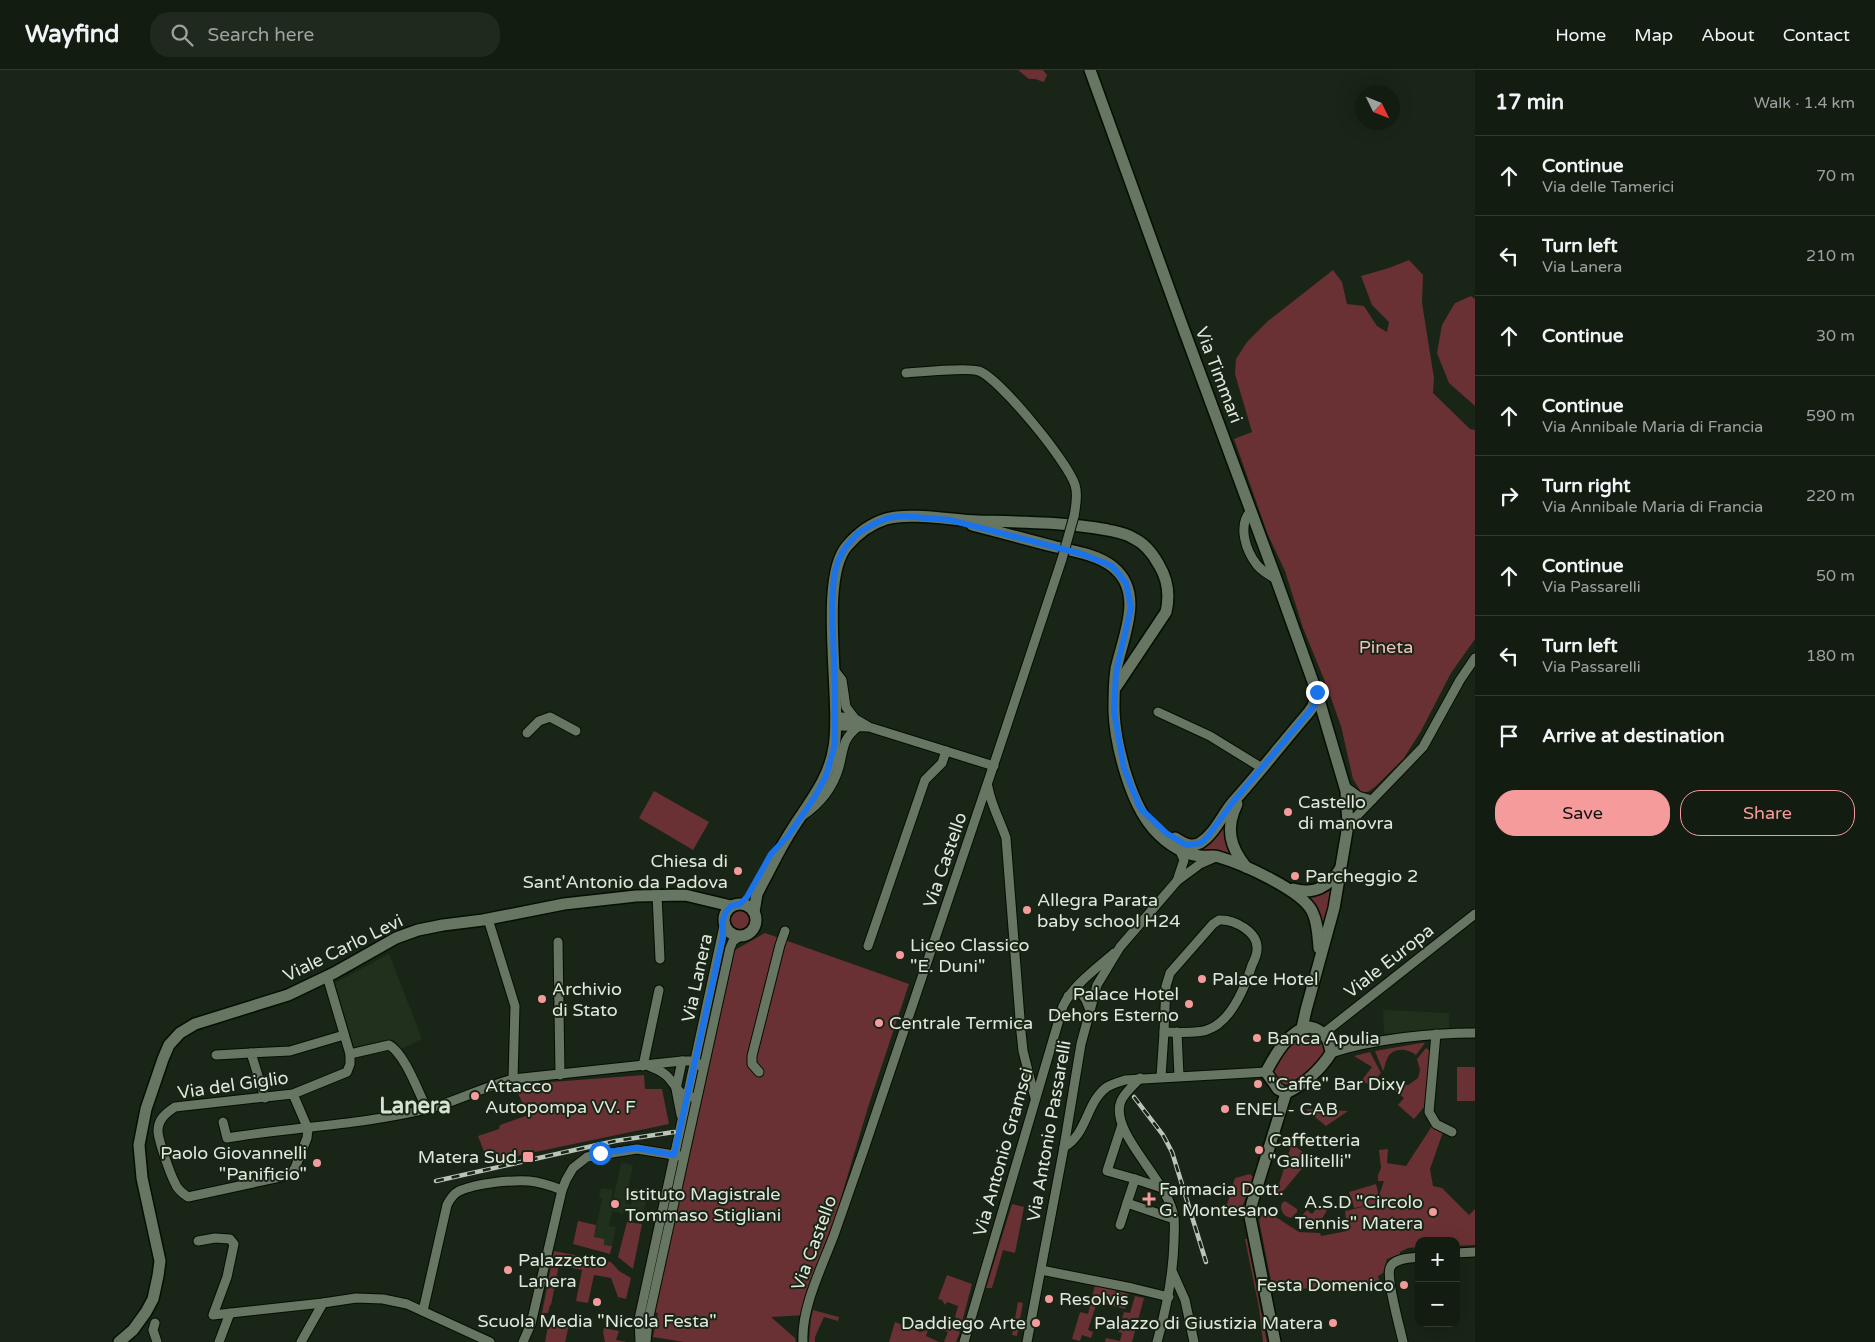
<!DOCTYPE html>
<html lang="en">
<head>
<meta charset="utf-8">
<style>
  body { margin:0; font-family:"Varela Round",sans-serif; background:#20291e; color:#f1f3f6 }
  .controls { position:absolute; right:15px; bottom:15px; display:grid; overflow:hidden; border-radius:10px; box-shadow:0 5px 20px #0002 }
  .controls button { width:45px; height:45px; display:grid; place-items:center; padding:0; border:0; border-bottom:1px solid #323a30; background:#131c10; color:#f1f3f6; font:25px sans-serif }
  .compass { position:absolute; left:1355px; top:15px; width:45px; height:45px; border-radius:50%; background:#131c10; box-shadow:0 5px 20px #0002; rotate:133deg }
  .stop { position:absolute; width:15px; height:15px; margin:-11px; border:4px solid #1a73e8; border-radius:50%; background:#fff }
  .stop.end { background:#1a73e8; border-color:#fff; box-shadow:0 1px 5px #0008 }
  .list { margin:0; padding:0; list-style:none }
  h2 { display:flex; justify-content:space-between; align-items:center; height:65px; margin:0; padding:0 20px; font-size:21px }
  h2 small { font-size:16px; font-weight:400; color:#9da19f }
  .list li { display:grid; grid-template-columns:32px 1fr auto; gap:15px; align-items:center; box-sizing:border-box; height:80px; padding:0 20px; border-top:1px solid #323a30 }
  .list b { display:block; font-size:19px; white-space:nowrap }
  .list p { margin:0; font-size:16px; white-space:nowrap; color:#9da19f }
  .list em { font-size:16px; font-style:normal; color:#9da19f }
  .actions { display:flex; gap:10px; padding:15px 20px }
  .actions a { flex:1; padding:11px 0; border:1px solid #f59b9c; border-radius:20px; text-align:center; font-size:18px; color:#f59b9c }
  .actions .main { background:#f59b9c; color:#111 }
  .icon { flex:none; width:28px; height:28px; fill:none; stroke:currentColor; stroke-width:2; stroke-linecap:round; stroke-linejoin:round }
  .map { position:relative; flex:none; width:1475px; height:1272px; overflow:hidden }
  header { display:flex; align-items:center; gap:30px; box-sizing:border-box; height:70px; padding:0 25px; background:#131c10; border-bottom:1px solid #323a30 }
  header strong { font-size:24px }
  nav { display:flex; gap:28px; margin-inline-start:auto; font-size:18px }
  .search { width:350px; height:45px; background:#20291e; display:flex; align-items:center; gap:12px; box-sizing:border-box; padding:0 18px; border-radius:20px; color:#9da19f; font-size:19px }
  main { display:flex }
  aside { flex:1; background:#131c10 }
  .map>svg:first-child { display:block }
  .built { fill:#20301c }
  .green { fill:#693133 }
  .lines { fill:none; stroke-linecap:round; stroke-linejoin:round }
  .minor-casing { stroke:#050e03; stroke-width:11 }
  .secondary-casing { stroke:#050e03; stroke-width:14 }
  .minor { stroke:#677563; stroke-width:9 }
  .secondary { stroke:#677563; stroke-width:11 }
  .rail-casing { stroke:#bbc4b9; stroke-width:4.5 }
  .rail { stroke:#192516; stroke-width:2.5; stroke-dasharray:8; stroke-linecap:butt }
  .minor-bridge-casing { stroke:#050e03; stroke-width:11; stroke-linecap:butt }
  .minor-bridge { stroke:#677563; stroke-width:9 }
  .route { stroke:#1a73e8; stroke-width:6 }
  .poi-dot { fill:#f59b9c; stroke:#192516; stroke-width:2 }
  .labels { text-anchor:middle; stroke-width:4; stroke-linejoin:round; paint-order:stroke }
  .street-label { font-size:18px; fill:#e0e8de; stroke:#192516 }
  .park-label { font-size:18px; fill:#f2c0bf; stroke:#192516 }
  .poi-label { font-size:18px; fill:#e0e8de; stroke:#192516; text-anchor:start }
  .district-label { font-size:22px; font-weight:bold; fill:#d4e4d0; stroke:#192516 }
</style>
</head>
<body>
<header>
<strong>Wayfind</strong>
<div class="search"><svg class="icon" aria-label="search" viewBox="0 0 24 24"><circle cx="10" cy="10" r="6"/><path d="M15 15l6 6"/></svg>Search here</div>
<nav><a>Home</a><a>Map</a><a>About</a><a>Contact</a></nav>
</header>
<main>
<div class="map">
<svg width="1475" height="1272" viewBox="0 0 1475 1272">
  <rect width="100%" height="100%" fill="#192516"/>
  <g class="built">
    <polygon points="389,884 422,969 401,979 394,970 385,970 354,977 335,913"/>
    <polygon points="1383,940 1449,943 1449,958 1384,964"/>
    <polygon points="621,1093 633,1095 625,1133 631,1135 635,1118 648,1121 642,1152 628,1149 629,1141 624,1140 623,1144 612,1141 609,1156 616,1157 612,1176 604,1175 604,1169 594,1167 602,1129 599,1128 601,1118 613,1120 611,1129 613,1130"/>
  </g>
  <g class="green">
    <polygon points="1018,0 1043,0 1047,5 1044,12 1035,9 1029,9"/>
    <polygon points="1409,190 1423,205 1422,233 1434,308 1433,323 1470,359 1475,360 1475,569 1451,603 1421,661 1404,688 1376,716 1368,722 1361,722 1353,709 1341,656 1326,614 1303,558 1285,501 1268,465 1234,369 1252,362 1235,304 1236,289 1247,272 1268,251 1333,200 1342,212 1347,234 1364,236 1377,256 1387,262 1389,252 1372,235 1361,206 1389,198"/>
    <polygon points="1471,226 1475,229 1475,336 1449,313 1437,283 1442,255 1455,233"/>
    <polygon points="654,721 709,752 693,780 639,748"/>
    <polygon points="1227,747 1235,789 1195,780"/>
    <polygon points="1335,812 1323,870 1304,825"/>
    <circle cx="740" cy="850" r="9"/>
    <polygon points="765,863 909,914 869,1034 806,1245 771,1247 795,1268 796,1272 684,1272 653,1267 658,1243 651,1242 680,1126 735,880"/>
    <path d="M1304,964C1315,963 1329,972 1323,985C1320,991 1298,1012 1292,1014C1287,1016 1281,1015 1278,1011C1274,1008 1271,1003 1273,998C1276,988 1295,968 1304,964Z"/>
    <path d="M1421,973H1425L1416,985C1407,978 1392,977 1387,989C1385,993 1385,997 1383,1001L1375,981Z"/>
    <polygon points="1426,978 1430,981 1425,1036 1414,1049 1398,1035 1404,1028 1394,1020 1399,1015 1408,1015 1418,1008 1420,1000 1417,989"/>
    <polygon points="1370,982 1381,1003 1370,1016 1362,1010 1372,997 1354,986"/>
    <rect x="1457" y="997" width="18" height="34"/>
    <polygon points="644,1005 645,1019 662,1019 669,1054 488,1092 478,1066 499,1059 500,1055 528,1045 515,1017 538,1013"/>
    <polygon points="1305,1039 1348,1041 1326,1056"/>
    <polygon points="1432,1056 1443,1062 1430,1099 1433,1116 1442,1118 1469,1145 1475,1139 1475,1175 1456,1176 1456,1171 1419,1171 1419,1177 1408,1178 1400,1182 1400,1185 1387,1189 1383,1203 1378,1206 1380,1213 1273,1221 1259,1150 1265,1140 1299,1162 1320,1163 1321,1166 1347,1161 1345,1141 1376,1134 1384,1111 1378,1111 1378,1105 1381,1098 1379,1080 1388,1079 1387,1093 1406,1096"/>
    <polygon points="1291,1076 1295,1076 1309,1087 1309,1090 1284,1120 1276,1124"/>
    <polygon points="1250,1104 1253,1107 1240,1143 1233,1142 1226,1138 1235,1108"/>
    <polygon points="1376,1114 1378,1122 1375,1134 1354,1138 1349,1122"/>
    <path d="M1285,1131L1297,1139V1142L1291,1148C1284,1147 1279,1140 1282,1133Z"/>
    <path d="M1321,1133L1327,1140C1321,1152 1311,1163 1297,1154V1151L1307,1140L1312,1144Z"/>
    <polygon points="1012,1134 1024,1137 1015,1183 1003,1180 992,1218 986,1218"/>
    <polygon points="578,1151 596,1155 594,1167 604,1169 604,1175 612,1176 610,1184 573,1174"/>
    <polygon points="627,1152 642,1154 633,1199 618,1187"/>
    <polygon points="1245,1169 1247,1169 1267,1272 1263,1272 1259,1238"/>
    <polygon points="554,1181 611,1192 619,1201 631,1208 626,1229 618,1227 611,1208 594,1205 588,1233 576,1231 582,1200 559,1195 551,1235 550,1235 548,1243 542,1243"/>
    <polygon points="947,1205 972,1214 962,1252 955,1247 958,1236 947,1232 945,1235 942,1230 938,1229"/>
    <polygon points="1095,1215 1129,1224 1125,1239 1097,1232 1088,1260 1093,1262 1091,1268 1082,1265 1080,1271 1072,1269 1080,1242 1088,1244"/>
    <polygon points="1135,1226 1144,1228 1132,1272 1105,1272 1106,1268 1120,1271 1122,1263 1118,1262 1124,1242 1130,1243"/>
    <polygon points="1018,1232 1023,1233 1017,1266 1012,1265"/>
    <polygon points="813,1240 839,1247 838,1251 824,1247 815,1267 815,1272 809,1272 811,1249"/>
    <polygon points="549,1251 569,1255 565,1272 545,1272"/>
    <polygon points="895,1252 920,1262 928,1260 926,1266 939,1272 889,1272"/>
    <polygon points="946,1256 960,1262 956,1272 944,1272 948,1262 940,1260"/>
    <polygon points="604,1258 619,1261 616,1270 627,1272 605,1272 603,1262"/>
  </g>
  <g class="lines">
    <defs>
      <g id="minor">
        <path d="M906,303C921,302 967,297 979,301C1000,309 1068,392 1075,415C1078,424 1076,436 1074,446"/>
        <path d="M1251,441C1237,455 1246,481 1257,495C1262,501 1269,505 1276,509"/>
        <polyline points="835,601 842,610 846,637 856,650"/>
        <polyline points="1158,642 1210,666 1262,698"/>
        <polyline points="869,657 841,656 835,652 842,647 857,650 869,657 994,696"/>
        <polyline points="527,663 539,651 550,647 576,661"/>
        <polyline points="1344,716 1358,726 1372,730 1348,755"/>
        <path d="M988,717C991,735 1000,750 1006,768L1021,962L1023,981L1035,1028"/>
        <polyline points="1372,730 1423,677 1460,610 1475,588"/>
        <path d="M802,746C820,734 833,718 839,697C844,678 842,669 859,656"/>
        <polyline points="1177,811 1184,790 1180,781"/>
        <polyline points="657,825 660,889"/>
        <polyline points="488,849 515,936 513,1009"/>
        <path d="M1219,850C1234,849 1259,862 1257,880C1257,885 1254,891 1252,895C1245,917 1231,952 1207,960C1196,964 1176,962 1164,962L1166,916L1170,903L1213,854Z"/>
        <polyline points="558,872 560,1005"/>
        <polyline points="868,876 925,710 942,693 946,681"/>
        <polyline points="1068,926 1081,922 1086,930 1090,940"/>
        <polyline points="1177,962 1179,1006"/>
        <polyline points="1324,963 1475,844"/>
        <polyline points="1436,964 1429,1042 1436,1054 1452,1062"/>
        <path d="M1331,983C1373,969 1431,963 1475,963"/>
        <path d="M350,984L389,975C405,984 418,1022 427,1039"/>
        <polyline points="216,985 251,983"/>
        <polyline points="643,996 659,920"/>
        <path d="M649,996C656,999 662,1001 667,1006C676,1015 678,1026 692,1027"/>
        <polyline points="759,1002 752,994 752,986 780,875 785,861"/>
        <polyline points="1161,1007 1164,962"/>
        <path d="M1140,1008C1134,1015 1125,1022 1121,1031C1108,1062 1170,1112 1174,1148C1175,1156 1174,1164 1174,1171C1173,1207 1167,1237 1157,1272"/>
        <path d="M293,1024L308,1059L307,1068L295,1098L291,1103L285,1106L188,1127C182,1123 177,1119 175,1113C170,1104 158,1069 158,1061C158,1049 166,1043 175,1037L293,1024L347,1002L350,994V984L327,906"/>
        <polyline points="265,1028 251,983 290,981 344,965"/>
        <polyline points="681,1045 676,1019 682,991"/>
        <path d="M223,1052L227,1068C293,1057 361,1055 427,1039C456,1032 483,1017 513,1009L682,991H695L703,998"/>
        <polyline points="1122,1055 1107,1101 1135,1109"/>
        <path d="M1064,1077C1087,1065 1086,1032 1107,1017C1112,1014 1119,1012 1125,1010L1266,1002"/>
        <polyline points="1162,1118 1135,1109 1127,1133 1174,1149"/>
        <polyline points="1120,1155 1127,1133"/>
        <polyline points="198,1171 215,1168 230,1169 234,1174 227,1207 213,1245 323,1233 356,1228 383,1229 407,1234 490,1272"/>
        <polyline points="1456,1183 1475,1182"/>
        <polyline points="1041,1200 1132,1218 1169,1227"/>
        <polyline points="1173,1203 1185,1230 1194,1272"/>
        <path d="M423,1241L447,1135C450,1129 453,1124 459,1121C478,1113 509,1110 529,1111C541,1112 552,1116 562,1120"/>
        <polyline points="155,1253 153,1260 157,1272"/>
        <polyline points="219,1272 230,1243"/>
        <polyline points="301,1272 323,1233"/>
        <polyline points="523,1272 531,1254 562,1120 566,1110 573,1098 587,1087 637,1079 680,1086"/>
        <polyline points="640,1272 639,1249 724,856"/>
        <polyline points="646,1272 648,1251 730,878 733,871 740,866"/>
        <path d="M803,1272C801,1238 822,1197 834,1165C844,1137 854,1108 864,1079C931,883 997,686 1062,489"/>
        <path d="M964,1272L1063,936C1074,914 1096,899 1114,883"/>
        <polyline points="1027,1272 1064,1077 1081,974 1097,915 1120,877 1177,811 1200,794 1216,787"/>
        <path d="M1403,1272C1400,1258 1386,1209 1390,1198C1393,1188 1411,1188 1419,1187"/>
      </g>
      <g id="secondary">
        <polyline points="1090,0 1181,252 1275,506 1317,623 1346,721 1348,755 1334,838 1306,940 1302,958"/>
        <path d="M972,455C1000,462 1028,470 1056,477C1074,481 1098,485 1113,497C1145,523 1123,566 1116,599C1114,612 1114,628 1114,641C1115,673 1129,726 1148,752C1160,769 1180,784 1200,786C1207,787 1213,785 1219,787C1243,794 1301,820 1312,841C1318,853 1318,866 1319,878"/>
        <path d="M1237,734C1225,758 1230,777 1246,797"/>
        <path d="M1175,768C1183,773 1191,778 1200,773C1215,764 1223,743 1234,731C1260,702 1284,671 1309,642L1313,636L1317,623"/>
        <path d="M1293,819C1313,825 1329,817 1340,799"/>
        <circle cx="740" cy="850" r="16"/>
        <path d="M754,842L757,824L761,816C770,800 778,782 788,766C805,737 829,712 834,677C842,629 818,509 847,476C858,463 870,454 886,449C909,442 952,450 977,451C1021,452 1065,452 1108,460C1117,462 1125,463 1133,468C1144,473 1153,484 1159,495C1168,510 1170,525 1166,542L1116,617"/>
        <path d="M1309,957C1324,960 1329,968 1331,983C1321,999 1304,1015 1286,1023L1278,1019L1266,1002C1275,985 1289,960 1309,957Z"/>
        <polyline points="119,1272 133,1260 146,1242 153,1229 158,1206 160,1191 142,1108 139,1075 146,1039 163,989 169,975 180,963 195,954 288,925 334,903 396,868 418,860 443,855 483,850 564,834 636,826 685,825 731,836"/>
        <polyline points="1275,1272 1250,1147 1252,1133 1286,1023"/>
      </g>
    </defs>
    <use href="#minor" class="minor-casing"/>
    <use href="#secondary" class="secondary-casing"/>
    <use href="#minor" class="minor"/>
    <use href="#secondary" class="secondary"/>
    <defs>
      <g id="rail">
        <polyline points="1134,1027 1163,1065 1172,1082 1206,1192"/>
        <polyline points="436,1111 615,1071 674,1062"/>
      </g>
    </defs>
    <use href="#rail" class="rail-casing"/>
    <use href="#rail" class="rail"/>
    <defs>
      <polyline id="minor-bridge" points="1062,489 1074,446"/>
    </defs>
    <use href="#minor-bridge" class="minor-bridge-casing"/>
    <use href="#minor-bridge" class="minor-bridge"/>
  </g>
  <g class="lines">
    <polyline class="route" points="600,1083 637,1078 674,1085 723,866 723,850 726,842 731,836 740,834 747,827 771,784 788,766 814,728 826,706 835,674 835,617 832,536 834,506 838,491 845,478 858,463 872,455 887,448 903,446 950,450 1082,484 1112,496 1126,513 1131,538 1116,602 1114,642 1124,698 1140,738 1166,763 1186,775 1201,773 1208,766 1233,732 1314,636 1317,622"/>
  </g>
  <g class="poi-dot">
    <circle cx="1288" cy="742" r="5"/>
    <circle cx="738" cy="801" r="5"/>
    <circle cx="1295" cy="806" r="5"/>
    <circle cx="1027" cy="840" r="5"/>
    <circle cx="900" cy="885" r="5"/>
    <circle cx="1202" cy="909" r="5"/>
    <circle cx="542" cy="929" r="5"/>
    <circle cx="1189" cy="934" r="5"/>
    <circle cx="879" cy="953" r="5"/>
    <circle cx="1257" cy="968" r="5"/>
    <circle cx="1258" cy="1014" r="5"/>
    <circle cx="475" cy="1026" r="5"/>
    <circle cx="1225" cy="1039" r="5"/>
    <circle cx="1259" cy="1080" r="5"/>
    <rect x="522" y="1081" width="12" height="12" rx="2.5"/>
    <circle cx="317" cy="1093" r="5"/>
    <path d="M1146.5 1121.5h5v5h5v5h-5v5h-5v-5h-5v-5h5z"/>
    <circle cx="615" cy="1134" r="5"/>
    <circle cx="1433" cy="1142" r="5"/>
    <circle cx="508" cy="1200" r="5"/>
    <circle cx="1404" cy="1215" r="5"/>
    <circle cx="1049" cy="1229" r="5"/>
    <circle cx="597" cy="1232" r="5"/>
    <circle cx="1036" cy="1253" r="5"/>
    <circle cx="1333" cy="1253" r="5"/>
  </g>
  <g class="labels">
    <g class="street-label">
      <text transform="translate(1219 305) rotate(69)" y="6">Via Timmari</text>
      <text transform="translate(945 790) rotate(-71)" y="6">Via Castello</text>
      <text transform="translate(343 878) rotate(-26)" y="6">Viale Carlo Levi</text>
      <text transform="translate(1389 891) rotate(-38)" y="6">Viale Europa</text>
      <text transform="translate(697 908) rotate(-78)" y="6">Via Lanera</text>
      <text transform="translate(233 1015) rotate(-8)" y="6">Via del Giglio</text>
      <text transform="translate(1049 1061) rotate(-80)" y="6">Via Antonio Passarelli</text>
      <text transform="translate(1003 1082) rotate(-74)" y="6">Via Antonio Gramsci</text>
      <text transform="translate(814 1173) rotate(-70)" y="6">Via Castello</text>
    </g>
    <g class="park-label">
      <text x="1386" y="583">Pineta</text>
    </g>
    <g class="poi-label">
      <text x="1298" y="738">Castello<tspan x="1298" dy="21">di manovra</tspan></text>
      <text x="728" y="797" text-anchor="end">Chiesa di<tspan x="728" dy="21">Sant'Antonio da Padova</tspan></text>
      <text x="1305" y="812">Parcheggio 2</text>
      <text x="1037" y="836">Allegra Parata<tspan x="1037" dy="21">baby school H24</tspan></text>
      <text x="910" y="881">Liceo Classico<tspan x="910" dy="21">"E. Duni"</tspan></text>
      <text x="1212" y="915">Palace Hotel</text>
      <text x="552" y="925">Archivio<tspan x="552" dy="21">di Stato</tspan></text>
      <text x="1179" y="930" text-anchor="end">Palace Hotel<tspan x="1179" dy="21">Dehors Esterno</tspan></text>
      <text x="889" y="959">Centrale Termica</text>
      <text x="1267" y="974">Banca Apulia</text>
      <text x="1268" y="1020">"Caffe" Bar Dixy</text>
      <text x="485" y="1022">Attacco<tspan x="485" dy="21">Autopompa VV. F</tspan></text>
      <text x="1235" y="1045">ENEL - CAB</text>
      <text x="1269" y="1076">Caffetteria<tspan x="1269" dy="21">"Gallitelli"</tspan></text>
      <text x="307" y="1089" text-anchor="end">Paolo Giovannelli<tspan x="307" dy="21">"Panificio"</tspan></text>
      <text x="517" y="1093" text-anchor="end">Matera Sud</text>
      <text x="1159" y="1125">Farmacia Dott.<tspan x="1159" dy="21">G. Montesano</tspan></text>
      <text x="625" y="1130">Istituto Magistrale<tspan x="625" dy="21">Tommaso Stigliani</tspan></text>
      <text x="1423" y="1138" text-anchor="end">A.S.D "Circolo<tspan x="1423" dy="21">Tennis" Matera</tspan></text>
      <text x="518" y="1196">Palazzetto<tspan x="518" dy="21">Lanera</tspan></text>
      <text x="1394" y="1221" text-anchor="end">Festa Domenico</text>
      <text x="1059" y="1235">Resolvis</text>
      <text x="597" y="1257" text-anchor="middle">Scuola Media "Nicola Festa"</text>
      <text x="1026" y="1259" text-anchor="end">Daddiego Arte</text>
      <text x="1323" y="1259" text-anchor="end">Palazzo di Giustizia Matera</text>
    </g>
    <g class="district-label">
      <text x="415" y="1043">Lanera</text>
    </g>
  </g>
</svg>
<div class="controls">
<button>+</button>
<button>−</button>
</div>
<svg class="compass" viewBox="-18 -18 36 36"><path d="M0-13l5 13h-10z" fill="#e53935"/><path d="M0 13l5-13h-10z" fill="#9da19f"/></svg>
<div class="stop" style="left:600px;top:1083px"></div>
<div class="stop end" style="left:1317px;top:622px"></div>
</div>
<aside>
<h2>17 min<small>Walk · 1.4 km</small></h2>
<ul class="list">
<li><svg class="icon" aria-label="ahead" viewBox="0 0 24 24"><path d="M12 20V5M6 11l6-6 6 6"/></svg><div><b>Continue</b><p>Via delle Tamerici</p></div><em>70 m</em></li>
<li><svg class="icon" aria-label="left" viewBox="0 0 24 24"><path d="M17 20v-9H6M10 6l-5 5 5 5"/></svg><div><b>Turn left</b><p>Via Lanera</p></div><em>210 m</em></li>
<li><svg class="icon" aria-label="ahead" viewBox="0 0 24 24"><path d="M12 20V5M6 11l6-6 6 6"/></svg><div><b>Continue</b></div><em>30 m</em></li>
<li><svg class="icon" aria-label="ahead" viewBox="0 0 24 24"><path d="M12 20V5M6 11l6-6 6 6"/></svg><div><b>Continue</b><p>Via Annibale Maria di Francia</p></div><em>590 m</em></li>
<li><svg class="icon" aria-label="right" viewBox="0 0 24 24"><path d="M7 20v-9h11M14 6l5 5-5 5"/></svg><div><b>Turn right</b><p>Via Annibale Maria di Francia</p></div><em>220 m</em></li>
<li><svg class="icon" aria-label="ahead" viewBox="0 0 24 24"><path d="M12 20V5M6 11l6-6 6 6"/></svg><div><b>Continue</b><p>Via Passarelli</p></div><em>50 m</em></li>
<li><svg class="icon" aria-label="left" viewBox="0 0 24 24"><path d="M17 20v-9H6M10 6l-5 5 5 5"/></svg><div><b>Turn left</b><p>Via Passarelli</p></div><em>180 m</em></li>
<li><svg class="icon" aria-label="arrive" viewBox="0 0 24 24"><path d="M6 21V4h12l-3 4 3 4H6"/></svg><div><b>Arrive at destination</b></div></li>
</ul>
<div class="actions"><a class="main">Save</a><a>Share</a></div>
</aside>
</main>
</body>
</html>
